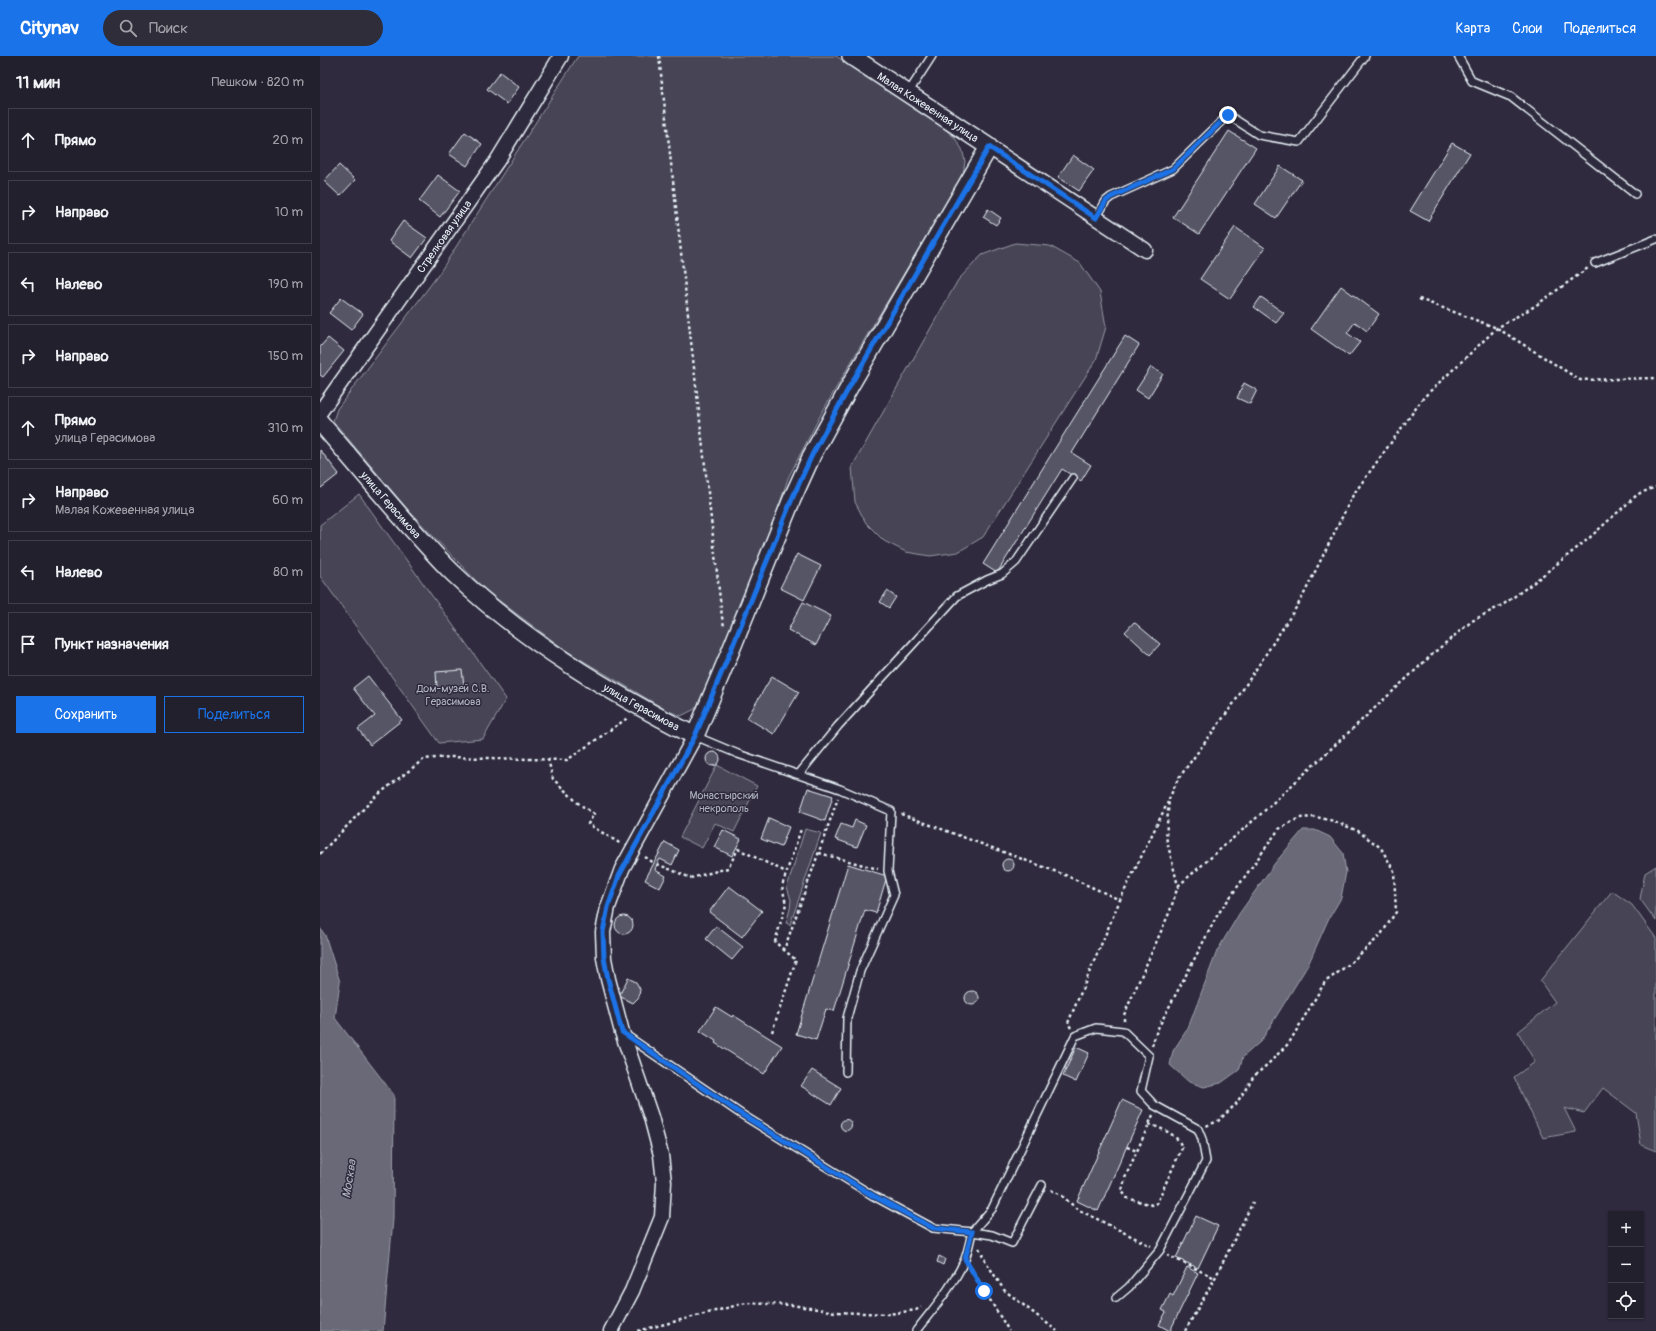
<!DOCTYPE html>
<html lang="ru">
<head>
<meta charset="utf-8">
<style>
  body { margin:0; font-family:Pangolin,sans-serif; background:#2f2d3a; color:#f1f3f6 }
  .controls { position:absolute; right:12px; bottom:12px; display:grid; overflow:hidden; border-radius:0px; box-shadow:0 1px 3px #0004 }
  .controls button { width:36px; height:36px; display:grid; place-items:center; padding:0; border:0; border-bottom:1px solid #403e4a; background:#23202e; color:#f1f3f6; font:20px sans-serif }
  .stop { position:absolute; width:12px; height:12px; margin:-9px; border:3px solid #1a73e8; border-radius:50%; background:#fff }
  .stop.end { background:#1a73e8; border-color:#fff; box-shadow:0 1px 4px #0008 }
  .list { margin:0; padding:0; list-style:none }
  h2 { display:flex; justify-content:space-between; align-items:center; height:52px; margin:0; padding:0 16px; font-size:17px }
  h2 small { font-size:13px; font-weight:400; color:#a3a3aa }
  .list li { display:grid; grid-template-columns:26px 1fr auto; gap:12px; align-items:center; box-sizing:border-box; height:64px; margin:0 8px 8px; padding:0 8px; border:1px solid #403e4a; border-radius:0px }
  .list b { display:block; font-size:15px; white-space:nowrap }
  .list p { margin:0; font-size:13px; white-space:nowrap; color:#a3a3aa }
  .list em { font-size:13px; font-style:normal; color:#a3a3aa }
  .actions { display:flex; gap:8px; padding:12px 16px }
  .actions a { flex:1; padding:9px 0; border:1px solid #1a73e8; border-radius:0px; text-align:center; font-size:14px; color:#1a73e8 }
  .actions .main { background:#1a73e8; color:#fff }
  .icon { flex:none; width:22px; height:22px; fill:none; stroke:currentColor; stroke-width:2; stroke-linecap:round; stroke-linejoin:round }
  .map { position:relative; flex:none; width:1336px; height:1275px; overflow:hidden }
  header { display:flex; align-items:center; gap:24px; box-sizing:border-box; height:56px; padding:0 20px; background:#1a73e8; color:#fff }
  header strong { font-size:19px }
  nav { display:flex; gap:22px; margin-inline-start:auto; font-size:14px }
  .search { width:280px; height:36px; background:#2f2d3a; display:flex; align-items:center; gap:10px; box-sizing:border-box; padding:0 14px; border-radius:22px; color:#a3a3aa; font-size:15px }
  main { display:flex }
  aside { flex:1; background:#23202e }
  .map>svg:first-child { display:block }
  .green { fill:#464455; stroke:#979aa6 }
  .water { fill:#696978; stroke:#9c9fab }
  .building { fill:#575565; stroke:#e8f1f8 }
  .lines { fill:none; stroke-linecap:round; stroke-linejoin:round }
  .service-casing { stroke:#e8f1f8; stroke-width:10 }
  .minor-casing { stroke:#e8f1f8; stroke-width:17 }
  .tertiary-casing { stroke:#e8f1f8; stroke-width:20 }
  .path { stroke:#e8f1f8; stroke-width:2.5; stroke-dasharray:3 3; stroke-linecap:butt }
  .service { stroke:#2f2a3d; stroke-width:7 }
  .minor { stroke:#2f2a3d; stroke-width:14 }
  .tertiary { stroke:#2f2a3d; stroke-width:17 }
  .route { stroke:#1a73e8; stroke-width:5 }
  .labels { text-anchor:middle; stroke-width:3; stroke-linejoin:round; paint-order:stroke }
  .street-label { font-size:11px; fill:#e8f1f8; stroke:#2f2a3d }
  .park-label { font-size:11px; fill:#afb4bf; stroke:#2f2a3d }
  .water-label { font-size:12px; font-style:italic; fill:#afb4be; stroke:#2f2a3d }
</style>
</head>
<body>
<header>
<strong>Citynav</strong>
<div class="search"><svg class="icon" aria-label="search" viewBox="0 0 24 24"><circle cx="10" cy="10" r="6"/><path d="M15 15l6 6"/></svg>Поиск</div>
<nav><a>Карта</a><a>Слои</a><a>Поделиться</a></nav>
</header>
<main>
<aside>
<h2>11 мин<small>Пешком · 820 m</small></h2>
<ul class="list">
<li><svg class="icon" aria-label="ahead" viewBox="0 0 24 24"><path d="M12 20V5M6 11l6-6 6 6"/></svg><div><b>Прямо</b></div><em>20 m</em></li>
<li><svg class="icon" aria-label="right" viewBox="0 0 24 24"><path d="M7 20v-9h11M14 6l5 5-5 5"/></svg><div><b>Направо</b></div><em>10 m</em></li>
<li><svg class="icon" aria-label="left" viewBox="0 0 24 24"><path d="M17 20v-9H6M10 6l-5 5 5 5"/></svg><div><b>Налево</b></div><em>190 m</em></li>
<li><svg class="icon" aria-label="right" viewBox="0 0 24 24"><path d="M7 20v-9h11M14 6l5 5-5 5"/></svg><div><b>Направо</b></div><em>150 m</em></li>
<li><svg class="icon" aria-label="ahead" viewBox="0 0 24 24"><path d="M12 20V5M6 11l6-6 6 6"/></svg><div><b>Прямо</b><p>улица Герасимова</p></div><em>310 m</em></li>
<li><svg class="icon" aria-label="right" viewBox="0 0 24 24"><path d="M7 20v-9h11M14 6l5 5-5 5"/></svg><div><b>Направо</b><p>Малая Кожевенная улица</p></div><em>60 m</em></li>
<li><svg class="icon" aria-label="left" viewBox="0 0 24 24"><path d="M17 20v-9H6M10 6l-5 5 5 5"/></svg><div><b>Налево</b></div><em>80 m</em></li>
<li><svg class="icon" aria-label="arrive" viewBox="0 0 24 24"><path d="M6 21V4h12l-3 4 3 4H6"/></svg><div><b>Пункт назначения</b></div></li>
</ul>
<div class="actions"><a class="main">Сохранить</a><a>Поделиться</a></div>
</aside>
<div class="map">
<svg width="1336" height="1275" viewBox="0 0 1336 1275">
  <rect width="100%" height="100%" fill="#2f2a3d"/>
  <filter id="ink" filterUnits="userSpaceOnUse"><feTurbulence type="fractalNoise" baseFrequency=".025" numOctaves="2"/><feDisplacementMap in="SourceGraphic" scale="8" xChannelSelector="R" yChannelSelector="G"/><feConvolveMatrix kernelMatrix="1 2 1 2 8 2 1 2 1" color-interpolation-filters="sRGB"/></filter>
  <g filter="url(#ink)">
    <g class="green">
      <polygon points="258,0 516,0 618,67 634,81 642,93 645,105 643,119 537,296 501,358 468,422 452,472 385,636 375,653 361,660 346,654 245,594 165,534 88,454 13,365 17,353 118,219"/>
      <polygon points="695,187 730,190 760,207 780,236 786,271 776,304 663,481 638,496 610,500 586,496 564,485 546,467 535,446 532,411 638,224 662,199"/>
      <polygon points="39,438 186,643 163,683 119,687 0,520 0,469"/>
      <polygon points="397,709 437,730 414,776 395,767 382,792 360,781"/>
      <polygon points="485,773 501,777 470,869 466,867 470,853 471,844 467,831"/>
      <polygon points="1336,810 1336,865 1320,843 1325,817"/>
      <polygon points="1292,835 1312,849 1336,882 1336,1095 1321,1089 1316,1057 1283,1032 1264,1057 1244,1052 1256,1076 1223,1082 1194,1021 1215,1006 1198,976 1235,946 1220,925"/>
    </g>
    <g class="water">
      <polygon points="983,774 995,774 1010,781 1023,797 1026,816 1021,842 1008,864 988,909 941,985 923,1001 919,1014 901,1027 884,1031 869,1026 850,1009 853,995 868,972 897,895 919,858 955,807"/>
      <polygon points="0,872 5,879 20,926 15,962 74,1039 73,1163 63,1275 0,1275"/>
    </g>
    <g class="building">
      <polygon points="180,16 199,31 187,48 167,33"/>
      <polygon points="909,75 936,92 879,178 853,161"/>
      <polygon points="145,76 162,88 147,110 129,98"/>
      <polygon points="1132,87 1150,97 1108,165 1090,155"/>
      <polygon points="753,99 774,114 759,135 738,121"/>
      <polygon points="19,109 35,124 20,140 4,125"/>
      <polygon points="960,110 982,124 956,162 935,148"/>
      <polygon points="118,119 140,135 120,161 99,145"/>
      <polygon points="668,153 681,162 676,169 663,161"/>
      <polygon points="83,165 107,182 92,202 69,185"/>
      <polygon points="915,171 945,192 910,243 880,223"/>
      <polygon points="1021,230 1059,258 1047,275 1035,266 1027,277 1040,286 1029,300 991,273"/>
      <polygon points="941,241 964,257 956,267 934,251"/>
      <polygon points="21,242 43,258 31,274 9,257"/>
      <polygon points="805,280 819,289 752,397 771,409 761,425 742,413 677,517 663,508"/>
      <polygon points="8,282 24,295 3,321 0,319 0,291"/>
      <polygon points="831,311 843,318 828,342 816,334"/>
      <polygon points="924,327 937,334 930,348 917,342"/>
      <polygon points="0,394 19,418 1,432 0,431"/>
      <polygon points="477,498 501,510 484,544 460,532"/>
      <polygon points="567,535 576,541 569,552 560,546"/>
      <polygon points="483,546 511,560 496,589 468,574"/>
      <polygon points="814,566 840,588 830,599 805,576"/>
      <polygon points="142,614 144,630 117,632 116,616"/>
      <polygon points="48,620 82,664 50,689 38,673 55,660 33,632"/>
      <polygon points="452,620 479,636 454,678 427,662"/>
      <circle cx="393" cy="703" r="7"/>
      <polygon points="488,732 513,740 505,765 480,756"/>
      <polygon points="449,762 469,771 461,791 441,783"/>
      <polygon points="535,764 546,769 537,791 515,783 521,768 532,772"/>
      <polygon points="403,774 421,783 412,800 394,791"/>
      <polygon points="345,786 359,794 352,809 340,803 337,808 335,814 346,820 340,832 325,824"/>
      <circle cx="688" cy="809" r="6"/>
      <polygon points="528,808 567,820 556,857 545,854 514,955 506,953 496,984 476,978"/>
      <polygon points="409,830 442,855 422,881 389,856"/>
      <circle cx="304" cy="869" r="9"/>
      <polygon points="396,870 423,891 412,904 386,883"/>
      <polygon points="308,922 316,926 320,933 319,941 313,947 299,940"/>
      <circle cx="652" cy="942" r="7"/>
      <polygon points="396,951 412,961 413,959 462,990 444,1018 395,987 396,985 380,975"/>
      <polygon points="756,991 769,997 756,1026 743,1020"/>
      <polygon points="492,1014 521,1032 511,1049 481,1030"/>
      <polygon points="802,1044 823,1054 778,1155 757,1145"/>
      <circle cx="526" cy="1069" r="5.5"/>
      <polygon points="876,1160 898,1170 878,1212 856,1202"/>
      <polygon points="619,1200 625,1203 623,1209 617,1206"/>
      <polygon points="867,1211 878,1217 850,1275 839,1269 846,1256 842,1254 850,1238 853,1240"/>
    </g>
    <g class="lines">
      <defs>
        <g id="service">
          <polyline points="1138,0 1152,25 1191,41 1315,138"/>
          <polyline points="588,37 612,0"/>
          <polyline points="776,162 786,145 791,141 853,113 908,59 939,79 979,86 1045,0"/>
          <polyline points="1275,207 1336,183"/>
          <polyline points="375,680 418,698 520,733 571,755 568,815 574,839 540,915 527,962 526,1016"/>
          <polyline points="479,718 518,670 637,540 667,524 682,518 696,506 753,422"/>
          <polyline points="304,978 421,1058 552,1139 613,1172 652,1176 672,1153 755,980 776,972 803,975 829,1000 821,1035 834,1049 878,1073 882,1083 886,1105 840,1194 809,1231 796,1242"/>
          <path d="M596,1275C613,1253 634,1229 645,1203C648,1195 650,1185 652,1176L672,1179L692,1187L722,1129"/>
        </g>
        <g id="minor">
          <polyline points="669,91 825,194"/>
          <path id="s1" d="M0,356L177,105L241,0"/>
          <polyline points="291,1275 312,1235 342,1161 344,1126 341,1099 331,1061 302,976 288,923 284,902 283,876 288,851 302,813 375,680"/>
        </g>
        <g id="tertiary">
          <path id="s2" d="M0,366C30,401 60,437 91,472C105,487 119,504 134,518C204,585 289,636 375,680L411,594L472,443L492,399L531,328L669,91L531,0"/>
        </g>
      </defs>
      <use href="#service" class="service-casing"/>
      <use href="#minor" class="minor-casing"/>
      <use href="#tertiary" class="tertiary-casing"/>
      <g class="path">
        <polyline points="339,0 402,561 404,570"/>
        <polyline points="1099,243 1177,272 1260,324 1336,322"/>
        <polyline points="228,703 233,723 258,747 274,758 268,768 301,788"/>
        <polyline points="581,758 745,819 800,844"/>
        <polyline points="499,797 558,813"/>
        <polyline points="0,798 55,741 104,703 130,701 247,704 309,661"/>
        <polyline points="325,801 334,807"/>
        <polyline points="337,808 371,822 408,812 418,793 466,816"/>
        <polyline points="858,830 942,757 1116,595 1152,565 1184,548 1213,527 1267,484 1318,438 1336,431"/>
        <polyline points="464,894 455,886 466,848 462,830 481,773"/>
        <polyline points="804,965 804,959 850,855 858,830 846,781 849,743 858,723 914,647 981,544 1033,439 1104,341 1177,272 1215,250 1268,212"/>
        <polyline points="751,972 748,967 800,844 848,746"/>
        <polyline points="452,976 476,904 464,894 518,742"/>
        <polyline points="832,990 837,974 898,858 959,773 979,762 996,761 1014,765 1038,775 1061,792 1074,815 1076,856 1060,880 1028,909 1005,926 969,987 948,1008 934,1020 916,1048 898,1065 886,1070"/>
        <path d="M829,1068C842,1073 858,1078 862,1092L839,1142L837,1147L832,1149L807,1142L802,1135L805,1122L833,1059"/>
        <polyline points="807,1091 817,1095"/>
        <polyline points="731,1134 741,1139 757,1153 831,1190"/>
        <polyline points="659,1192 666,1206 684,1234 737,1275"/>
        <polyline points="847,1199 895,1222"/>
        <polyline points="651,1213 689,1275"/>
        <polyline points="318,1275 426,1247 472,1249 515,1256 569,1258 596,1254 601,1251"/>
        <polyline points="865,1275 895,1222 933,1146"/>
      </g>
      <use href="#service" class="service"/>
      <use href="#minor" class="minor"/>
      <use href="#tertiary" class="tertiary"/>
    </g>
  </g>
  <g class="lines" filter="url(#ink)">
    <polyline class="route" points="664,1235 645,1203 652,1176 613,1172 552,1139 421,1058 302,976 288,923 284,902 283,876 288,851 299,820 375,680 411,594 472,443 492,399 531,328 669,91 776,162 786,145 791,141 853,113 908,59"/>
  </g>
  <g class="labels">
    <g class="street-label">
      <text transform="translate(608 51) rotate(33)" y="4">Малая Кожевенная улица</text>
      <text dy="4" stroke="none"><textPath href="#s1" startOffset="215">Стрелковая улица</textPath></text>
      <text dy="4" stroke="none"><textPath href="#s2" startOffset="109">улица Герасимова</textPath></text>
      <text dy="4" stroke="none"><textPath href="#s2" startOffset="433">улица Герасимова</textPath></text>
    </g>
    <g class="park-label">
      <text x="133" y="636">Дом-музей С.В.<tspan x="133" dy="13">Герасимова</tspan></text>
      <text x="404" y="743">Монастырский<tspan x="404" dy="13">некрополь</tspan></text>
    </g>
    <g class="water-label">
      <text transform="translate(29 1123) rotate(-81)" y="4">Москва</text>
    </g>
  </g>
</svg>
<div class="controls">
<button>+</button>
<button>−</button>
<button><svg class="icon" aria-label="locate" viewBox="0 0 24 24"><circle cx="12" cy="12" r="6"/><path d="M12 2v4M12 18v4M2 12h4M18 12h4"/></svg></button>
</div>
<div class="stop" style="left:664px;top:1235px"></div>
<div class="stop end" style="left:908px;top:59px"></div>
</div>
</main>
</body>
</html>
